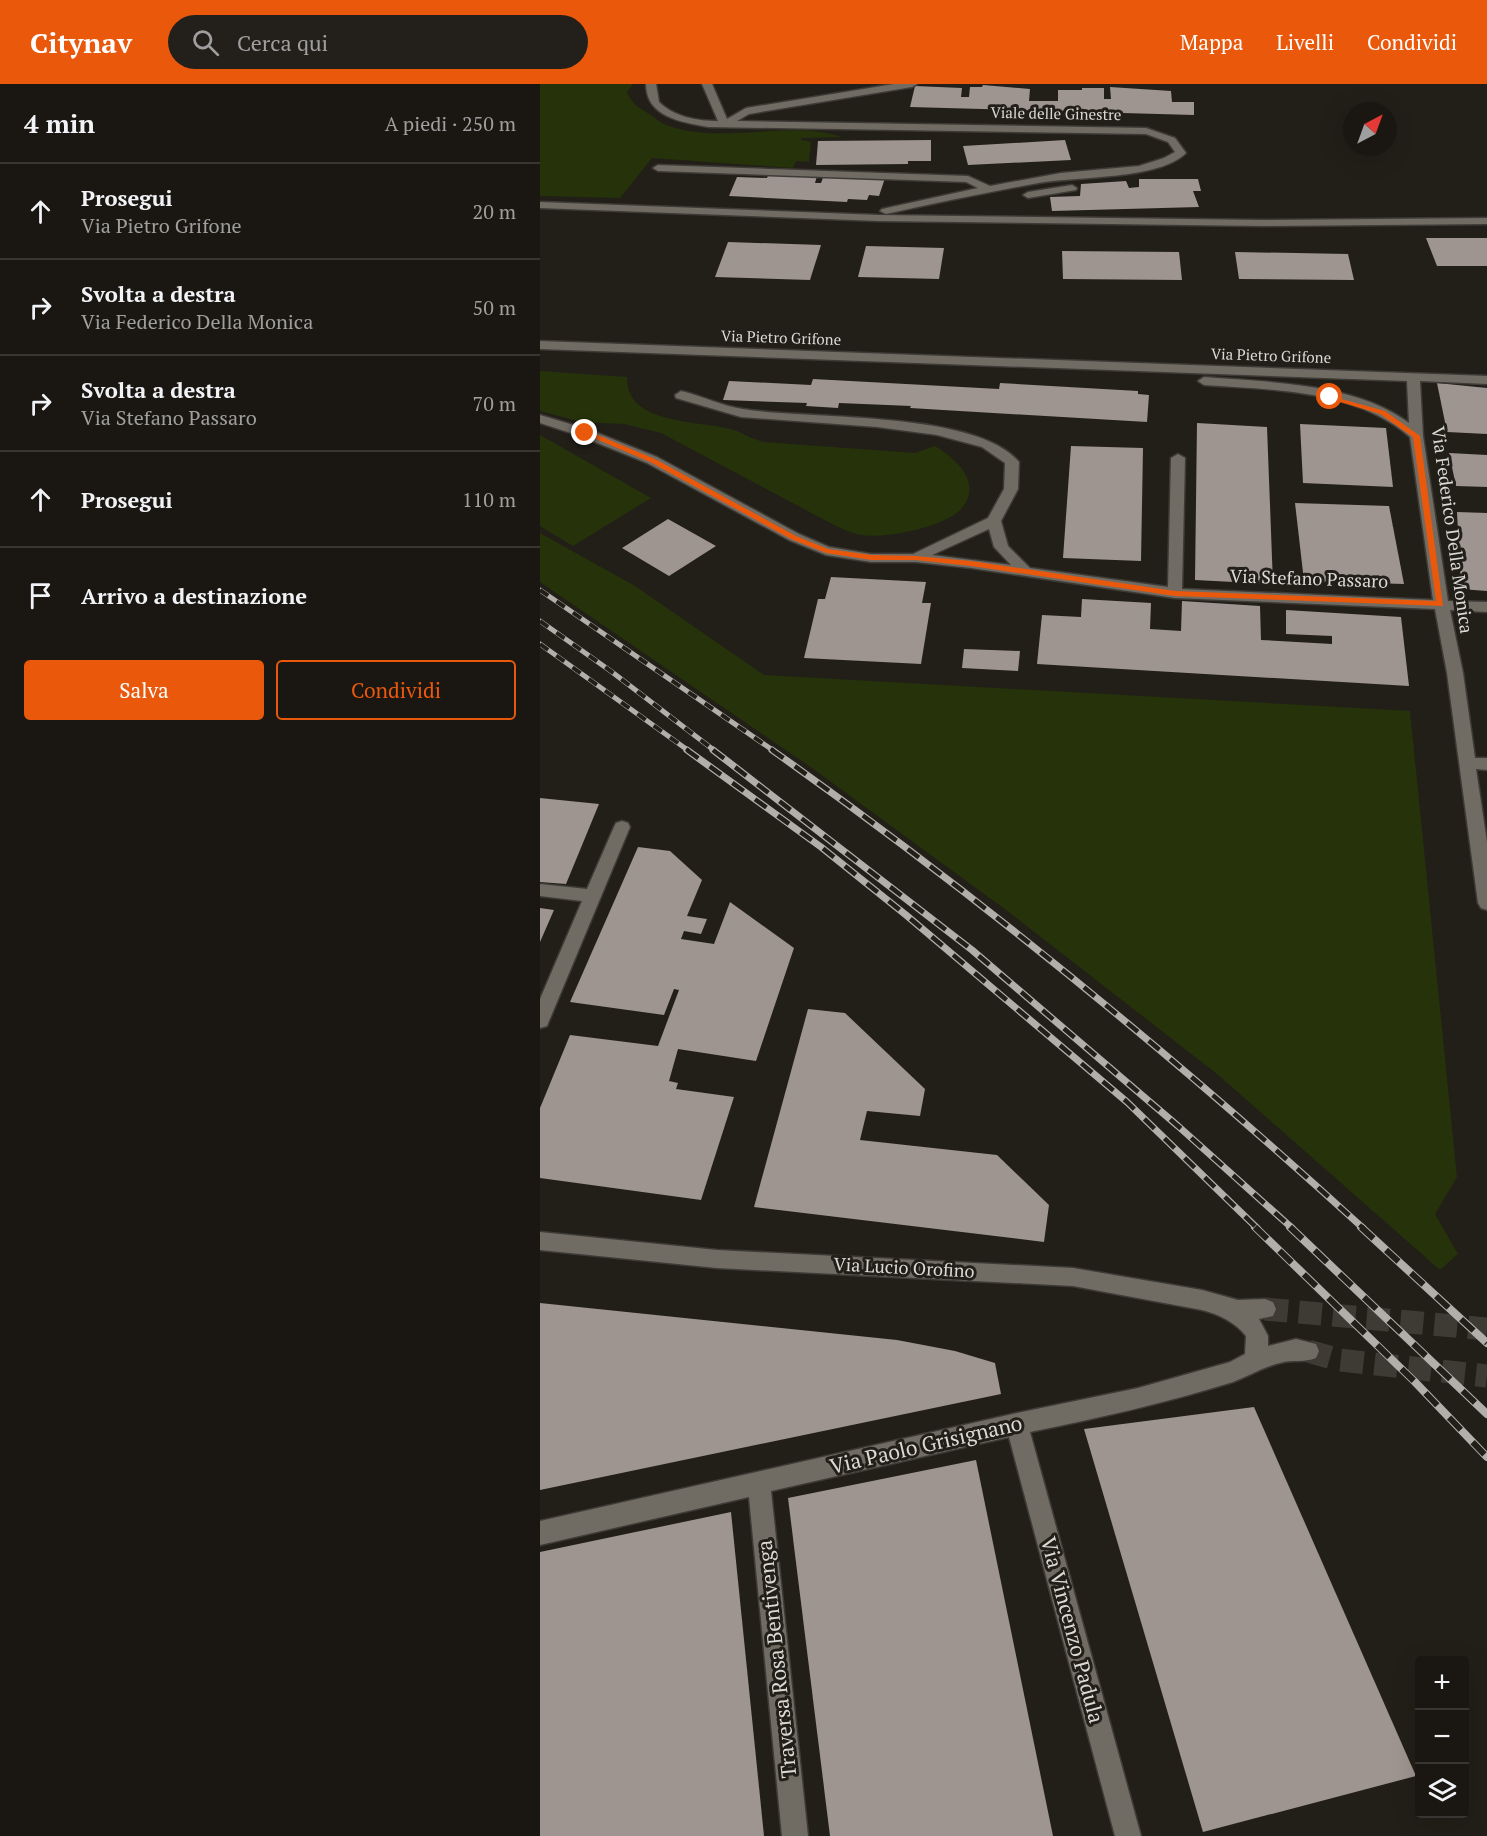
<!DOCTYPE html>
<html lang="it">
<head>
<meta charset="utf-8">
<style>
  body { margin:0; font-family:"PT Serif",serif; background:#23201b; color:#f1f3f6 }
  .controls { position:absolute; right:18px; bottom:18px; display:grid; overflow:hidden; border-radius:6px; box-shadow:0 6px 24px #0002 }
  .controls button { width:54px; height:54px; display:grid; place-items:center; padding:0; border:0; border-bottom:2px solid #383632; background:#1a1712; color:#f1f3f6; font:30px sans-serif }
  .compass { position:absolute; left:803px; top:18px; width:54px; height:54px; border-radius:50%; background:#1a1712; box-shadow:0 6px 24px #0002; rotate:41deg }
  .stop { position:absolute; width:18px; height:18px; margin:-14px; border:4px solid #ea580c; border-radius:50%; background:#fff }
  .stop.end { background:#ea580c; border-color:#fff; box-shadow:0 2px 6px #0008 }
  .list { margin:0; padding:0; list-style:none }
  h2 { display:flex; justify-content:space-between; align-items:center; height:78px; margin:0; padding:0 24px; font-size:26px }
  h2 small { font-size:20px; font-weight:400; color:#9f9f9f }
  .list li { display:grid; grid-template-columns:39px 1fr auto; gap:18px; align-items:center; box-sizing:border-box; height:96px; padding:0 24px; border-top:2px solid #383632 }
  .list b { display:block; font-size:22px; white-space:nowrap }
  .list p { margin:0; font-size:20px; white-space:nowrap; color:#9f9f9f }
  .list em { font-size:20px; font-style:normal; color:#9f9f9f }
  .actions { display:flex; gap:12px; padding:18px 24px }
  .actions a { flex:1; padding:14px 0; border:2px solid #ea580c; border-radius:6px; text-align:center; font-size:21px; color:#ea580c }
  .actions .main { background:#ea580c; color:#fff }
  .icon { flex:none; width:33px; height:33px; fill:none; stroke:currentColor; stroke-width:2; stroke-linecap:round; stroke-linejoin:round }
  .map { position:relative; flex:none; width:947px; height:1752px; overflow:hidden }
  header { display:flex; align-items:center; gap:36px; box-sizing:border-box; height:84px; padding:0 30px; background:#ea580c; color:#fff }
  header strong { font-size:28px }
  nav { display:flex; gap:33px; margin-inline-start:auto; font-size:21px }
  .search { width:420px; height:54px; background:#23201b; display:flex; align-items:center; gap:15px; box-sizing:border-box; padding:0 21px; border-radius:33px; color:#9f9f9f; font-size:22px }
  main { display:flex }
  aside { flex:1; background:#1a1712 }
  .map>svg:first-child { display:block }
  .green { fill:#25320a }
  .building { fill:#9e9490 }
  .lines { fill:none; stroke-linecap:round; stroke-linejoin:round }
  .minor-tunnel { stroke:#3e3b34; stroke-width:23; stroke-dasharray:23 11; stroke-linecap:butt }
  .minor-casing { stroke:#3e3b36; stroke-width:3 }
  .minor { fill:#706c64; fill-rule:evenodd }
  .rail-far2-casing { stroke:#b2afaa; stroke-width:5 }
  .rail-far1-casing { stroke:#b2afaa; stroke-width:7 }
  .rail-casing { stroke:#b2afaa; stroke-width:8 }
  .rail-far2 { stroke:#221f18; stroke-width:4; stroke-dasharray:10; stroke-linecap:butt }
  .rail-far1 { stroke:#221f18; stroke-width:4.5; stroke-dasharray:14; stroke-linecap:butt }
  .rail { stroke:#221f18; stroke-width:6; stroke-dasharray:17; stroke-linecap:butt }
  .route { fill:#ea580c }
  .labels { text-anchor:middle; stroke-width:6; stroke-linejoin:round; paint-order:stroke }
  .far-street-label { font-size:15px; fill:#dbd9d4; stroke:#221f18 }
  .street-label { font-size:18px; fill:#dbd9d4; stroke:#221f18 }
  .near-street-label { font-size:21px; fill:#dbd9d4; stroke:#221f18 }
</style>
</head>
<body>
<header>
<strong>Citynav</strong>
<div class="search"><svg class="icon" aria-label="search" viewBox="0 0 24 24"><circle cx="10" cy="10" r="6"/><path d="M15 15l6 6"/></svg>Cerca qui</div>
<nav><a>Mappa</a><a>Livelli</a><a>Condividi</a></nav>
</header>
<main>
<aside>
<h2>4 min<small>A piedi · 250 m</small></h2>
<ul class="list">
<li><svg class="icon" aria-label="ahead" viewBox="0 0 24 24"><path d="M12 20V5M6 11l6-6 6 6"/></svg><div><b>Prosegui</b><p>Via Pietro Grifone</p></div><em>20 m</em></li>
<li><svg class="icon" aria-label="right" viewBox="0 0 24 24"><path d="M7 20v-9h11M14 6l5 5-5 5"/></svg><div><b>Svolta a destra</b><p>Via Federico Della Monica</p></div><em>50 m</em></li>
<li><svg class="icon" aria-label="right" viewBox="0 0 24 24"><path d="M7 20v-9h11M14 6l5 5-5 5"/></svg><div><b>Svolta a destra</b><p>Via Stefano Passaro</p></div><em>70 m</em></li>
<li><svg class="icon" aria-label="ahead" viewBox="0 0 24 24"><path d="M12 20V5M6 11l6-6 6 6"/></svg><div><b>Prosegui</b></div><em>110 m</em></li>
<li><svg class="icon" aria-label="arrive" viewBox="0 0 24 24"><path d="M6 21V4h12l-3 4 3 4H6"/></svg><div><b>Arrivo a destinazione</b></div></li>
</ul>
<div class="actions"><a class="main">Salva</a><a>Condividi</a></div>
</aside>
<div class="map">
<svg width="947" height="1752" viewBox="0 0 947 1752">
  <rect width="100%" height="100%" fill="#221f18"/>
  <g class="green">
    <path d="M0,0H93L87,8C92,20 98,23 109,30C115,34 122,40 129,42C184,61 250,35 302,53L261,54V56L271,58L269,78L256,77L253,84L112,74L80,114L0,112Z"/>
    <path d="M0,287L87,293C86,344 166,335 197,347C205,351 213,355 223,358L375,369L395,362C415,374 443,398 422,424C406,443 346,455 322,451C313,450 304,445 296,442L121,349L84,340L41,338L0,327Z"/>
    <polygon points="0,351 111,414 33,462 0,442"/>
    <polygon points="0,449 95,502 224,591 870,627 917,1093 895,1130 918,1170 900,1186 677,990 466,826 272,684 0,498"/>
  </g>
  <g class="building">
    <polygon points="443,1 490,5 489,17 518,17 518,6 542,6 542,4 564,4 564,15 571,15 570,3 631,7 632,18 654,18 654,31 370,23 375,2 422,4 421,13 429,13 430,3 442,3"/>
    <polygon points="391,56 391,77 368,77 368,80 276,81 278,57"/>
    <polygon points="525,56 531,76 428,81 423,62"/>
    <polygon points="229,89 277,92 275,99 281,99 284,91 345,94 339,112 329,111 327,116 308,115 307,118 189,112 197,93 227,94"/>
    <polygon points="599,95 658,95 661,107 653,107 659,123 512,127 510,113 540,112 541,100 586,97 589,104 599,103"/>
    <polygon points="886,154 947,154 947,182 897,182"/>
    <polygon points="188,158 281,161 270,196 175,193"/>
    <polygon points="326,162 404,164 399,195 318,193"/>
    <polygon points="522,167 639,168 642,196 523,195"/>
    <polygon points="695,168 808,170 814,196 699,195"/>
    <polygon points="273,295 459,305 460,299 598,307 598,310 609,311 607,338 370,324 371,322 299,319 298,324 266,322 267,319 183,316 189,297 271,301"/>
    <polygon points="897,299 947,304 947,350 907,348"/>
    <polygon points="657,339 727,343 733,500 655,496"/>
    <polygon points="760,340 846,344 853,403 763,399"/>
    <polygon points="531,362 603,364 601,477 523,474"/>
    <polygon points="909,369 947,371 947,403 916,402"/>
    <polygon points="755,419 849,422 864,500 764,497"/>
    <polygon points="917,428 947,429 947,507 921,505"/>
    <polygon points="128,435 176,462 129,492 82,464"/>
    <polygon points="291,493 386,498 382,519 391,519 381,580 264,574 278,515 285,515"/>
    <polygon points="542,515 611,519 610,545 641,547 642,517 720,522 721,556 792,560 792,552 746,550 746,526 861,533 869,602 497,580 502,531 541,533"/>
    <polygon points="424,565 480,567 478,587 422,584"/>
    <polygon points="0,714 59,720 26,800 0,798"/>
    <polygon points="98,763 130,767 162,796 147,832 167,835 161,850 144,847 141,855 174,860 190,818 254,864 216,977 138,965 129,997 138,999 136,1005 194,1013 161,1116 0,1094 0,1024 30,951 118,962 139,906 134,905 124,931 30,918"/>
    <polygon points="0,824 14,826 0,858"/>
    <polygon points="268,925 305,929 385,1005 380,1032 327,1027 320,1056 457,1071 509,1121 504,1158 214,1123"/>
    <polygon points="0,1219 357,1256 415,1267 455,1279 461,1310 0,1406"/>
    <polygon points="714,1323 876,1692 663,1748 544,1345"/>
    <polygon points="436,1376 513,1752 290,1752 248,1414"/>
    <polygon points="191,1428 224,1752 0,1752 0,1468"/>
  </g>
  <g class="lines">
    <g class="minor-tunnel">
      <polyline points="725,1225 947,1245"/>
      <polyline points="768,1267 799,1276 947,1292"/>
    </g>
    <defs>
      <g id="minor">
        <path d="M106,0H116L119,18C134,33 158,37 178,37L162,0H172L187,35L206,24L354,0H377L372,3L209,30L197,37L606,44L635,54L646,69C619,96 538,92 499,99C448,108 397,119 346,130L340,127L342,125L438,104L426,98L118,87L113,84L118,81L428,92L450,102L521,89L599,82L624,74L635,68L628,58L606,50L168,43C141,38 106,33 106,0Z"/>
        <polygon points="532,101 537,104 536,106 488,114 483,111 488,108"/>
        <polygon points="0,118 339,131 722,136 947,134 947,140 722,142 339,137 0,124"/>
        <path d="M0,257L947,292V300L880,297L883,352L908,517L947,518V528L910,526L923,589L935,674H947V686L936,685L947,758V826L941,824L938,819L907,589L895,525L635,514L431,484L376,478H331L286,471L249,456L107,379L40,352L0,339V331L50,346L117,373L259,450L289,463L331,470H373L448,434L464,405L465,379L442,363L397,351L337,343L201,333L136,314L135,311L141,307C162,312 182,322 203,325C268,336 436,326 479,378L478,405L461,437L468,462L490,484L628,503L631,374L638,370L645,374L642,505L893,516L870,353C815,305 733,306 664,301L658,297L664,293C728,298 816,299 869,339L867,297L0,265ZM449,445L454,463L471,481L392,471Z"/>
        <polygon points="82,737 88,739 90,743 9,937 7,942 0,944 0,915 42,817 0,812 0,800 47,805 74,743 76,739"/>
        <path d="M0,1148L177,1166L533,1184L662,1206L698,1216L725,1215L733,1218L736,1225L733,1232L719,1235L728,1252V1262L756,1255L776,1260L779,1267L776,1274C764,1279 752,1275 740,1279C723,1283 709,1292 693,1298C626,1319 559,1334 490,1348L601,1752H575L469,1353L231,1407L268,1752H242L209,1413L0,1461V1437L477,1329L598,1304L690,1278L705,1270L706,1252C695,1238 678,1230 662,1226L533,1202L177,1184L0,1166Z"/>
      </g>
    </defs>
    <use href="#minor" class="minor-casing"/>
    <use href="#minor" class="minor"/>
    <defs>
      <g id="rail-far2">
        <polyline points="0,506 234,667"/>
        <polyline points="0,537 72,588 175,667"/>
        <polyline points="0,560 149,667"/>
      </g>
      <g id="rail-far1">
        <polyline points="147,666 281,763 366,831 587,1018 717,1144"/>
        <polyline points="173,666 432,866 638,1042 752,1144"/>
        <path d="M232,666C439,812 636,974 823,1144"/>
      </g>
      <g id="rail">
        <polyline points="715,1143 874,1297 947,1373"/>
        <polyline points="750,1143 947,1330"/>
        <polyline points="821,1143 947,1259"/>
      </g>
    </defs>
    <use href="#rail-far2" class="rail-far2-casing"/>
    <use href="#rail-far1" class="rail-far1-casing"/>
    <use href="#rail" class="rail-casing"/>
    <use href="#rail-far2" class="rail-far2"/>
    <use href="#rail-far1" class="rail-far1"/>
    <use href="#rail" class="rail"/>
  </g>
  <polygon class="route" points="787,311 845,327 880,352 903,522 635,512 431,482 376,476 331,476 286,469 251,455 110,378 42,349 48,347 115,375 256,452 288,465 331,471 376,472 431,477 635,507 896,517 873,353 840,330 787,314"/>
  <g class="labels">
    <g class="far-street-label">
      <text transform="translate(516 30) rotate(1)" y="5">Viale delle Ginestre</text>
      <text transform="translate(241 254) rotate(2)" y="5">Via Pietro Grifone</text>
      <text transform="translate(731 272) rotate(2)" y="5">Via Pietro Grifone</text>
    </g>
    <g class="street-label">
      <text transform="translate(912 446) rotate(82)" y="6">Via Federico Della Monica</text>
      <text transform="translate(769 495) rotate(2)" y="6">Via Stefano Passaro</text>
      <text transform="translate(364 1184) rotate(3)" y="6">Via Lucio Orofino</text>
    </g>
    <g class="near-street-label">
      <text transform="translate(386 1361) rotate(-13)" y="7">Via Paolo Grisignano</text>
      <text transform="translate(532 1546) rotate(75)" y="7">Via Vincenzo Padula</text>
      <text transform="translate(237 1575) rotate(-96)" y="7">Traversa Rosa Bentivenga</text>
    </g>
  </g>
</svg>
<div class="controls">
<button>+</button>
<button>−</button>
<button><svg class="icon" aria-label="layers" viewBox="0 0 24 24"><path d="M12 4l9 5-9 5-9-5zM3 14l9 5 9-5"/></svg></button>
</div>
<svg class="compass" viewBox="-18 -18 36 36"><path d="M0-13l5 13h-10z" fill="#e53935"/><path d="M0 13l5-13h-10z" fill="#9f9f9f"/></svg>
<div class="stop" style="left:790px;top:313px"></div>
<div class="stop end" style="left:45px;top:349px"></div>
</div>
</main>
</body>
</html>
